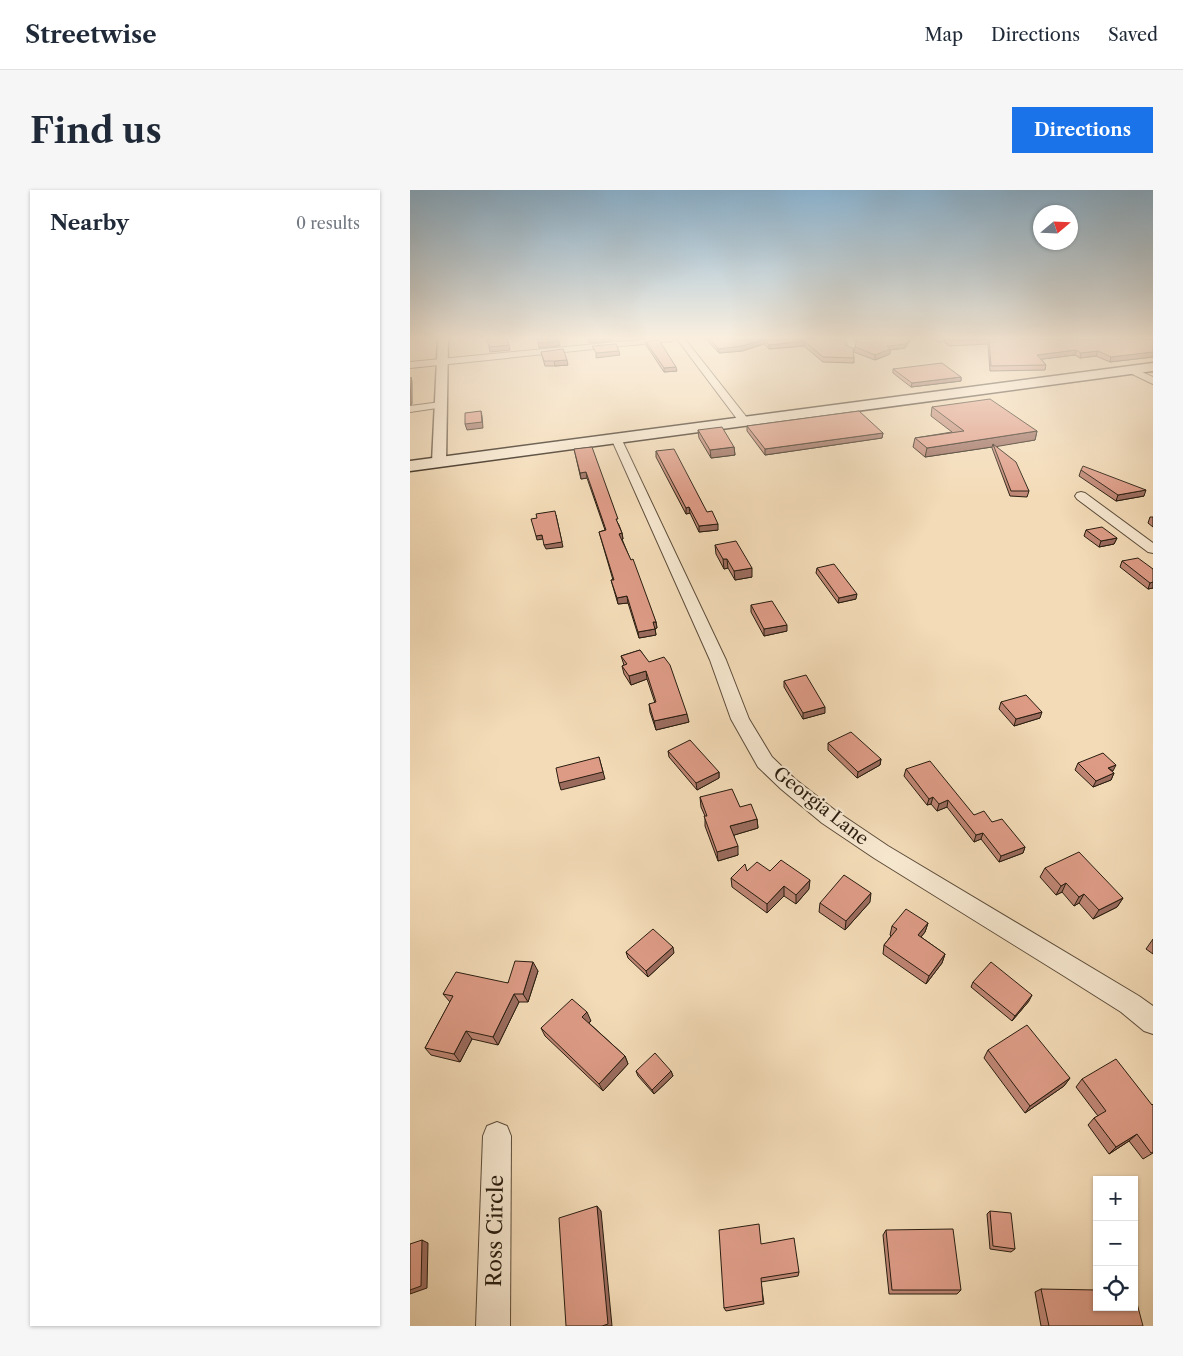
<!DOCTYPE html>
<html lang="en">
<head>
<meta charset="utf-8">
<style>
  body { margin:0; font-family:"Libre Caslon Text",serif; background:#f6f6f7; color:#1f2937 }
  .controls { position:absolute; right:15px; bottom:15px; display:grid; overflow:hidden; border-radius:0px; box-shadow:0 1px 4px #0004 }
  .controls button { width:45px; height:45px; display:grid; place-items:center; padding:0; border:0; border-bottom:1px solid #e0e1e3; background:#fff; color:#1f2937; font:25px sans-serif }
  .compass { position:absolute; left:623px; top:15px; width:45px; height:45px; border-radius:50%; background:#fff; box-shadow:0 1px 4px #0004; rotate:71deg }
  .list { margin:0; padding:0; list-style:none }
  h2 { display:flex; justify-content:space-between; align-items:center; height:65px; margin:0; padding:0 20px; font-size:21px }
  h2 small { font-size:16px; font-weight:400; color:#747a83 }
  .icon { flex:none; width:28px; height:28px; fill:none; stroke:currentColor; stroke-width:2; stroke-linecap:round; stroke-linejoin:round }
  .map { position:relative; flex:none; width:743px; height:1136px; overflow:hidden; border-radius:0px }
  header { display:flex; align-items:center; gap:30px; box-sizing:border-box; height:70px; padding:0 25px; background:#fff; border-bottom:1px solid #e0e1e3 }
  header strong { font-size:24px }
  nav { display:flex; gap:28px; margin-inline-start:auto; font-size:18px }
  .intro { display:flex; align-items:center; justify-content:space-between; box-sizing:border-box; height:120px; padding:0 30px }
  h1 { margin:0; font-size:35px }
  .button { padding:12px 22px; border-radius:0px; background:#1a73e8; color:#fff; font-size:18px; font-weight:700 }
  main { display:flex; gap:30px; padding:0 30px }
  aside { flex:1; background:#fff; border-radius:0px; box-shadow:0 1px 4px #0004 }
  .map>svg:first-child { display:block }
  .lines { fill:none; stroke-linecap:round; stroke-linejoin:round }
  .minor-casing { stroke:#5c4c3a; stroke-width:2 }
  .tertiary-casing { stroke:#5c4c3a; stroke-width:3 }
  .secondary-casing { stroke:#291d10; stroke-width:3 }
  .minor { fill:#f7e8d0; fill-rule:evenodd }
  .tertiary { fill:#f7e8d0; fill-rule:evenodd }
  .secondary { fill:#f7e8d0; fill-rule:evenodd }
  .wall { fill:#be8573; stroke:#291d10 }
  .shaded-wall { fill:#9b6c5e; stroke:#291d10 }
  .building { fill:#dd9b86; stroke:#291d10 }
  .labels { text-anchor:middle; stroke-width:4.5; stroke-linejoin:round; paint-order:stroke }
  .street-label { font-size:18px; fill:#291d10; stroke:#f7e8d0 }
  .near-street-label { font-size:21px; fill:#291d10; stroke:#f7e8d0 }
</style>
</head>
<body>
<header>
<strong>Streetwise</strong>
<nav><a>Map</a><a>Directions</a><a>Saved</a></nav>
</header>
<div class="intro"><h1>Find us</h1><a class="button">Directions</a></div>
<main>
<aside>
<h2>Nearby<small>0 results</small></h2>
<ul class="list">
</ul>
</aside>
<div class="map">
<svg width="743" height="1136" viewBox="0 0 743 1136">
  <rect width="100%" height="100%" fill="#f3dbb7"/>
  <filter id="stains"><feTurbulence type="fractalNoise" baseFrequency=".004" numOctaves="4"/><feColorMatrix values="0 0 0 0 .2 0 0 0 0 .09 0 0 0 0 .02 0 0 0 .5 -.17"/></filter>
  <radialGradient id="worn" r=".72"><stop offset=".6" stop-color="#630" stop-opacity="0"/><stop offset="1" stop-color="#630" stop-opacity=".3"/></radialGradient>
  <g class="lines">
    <defs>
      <g id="minor">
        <polygon points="238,149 265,149 261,151 0,178 0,172"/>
        <polygon points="267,149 275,149 338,229 338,233 330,233"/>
        <polygon points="435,149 443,149 446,153 443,161 436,159 438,153"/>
        <polygon points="524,149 533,149 534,150 530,152"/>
        <polygon points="721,177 743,187 743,194 718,182 717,180"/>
        <polygon points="31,212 36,215 34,217 0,222 0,216"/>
        <polygon points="206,245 211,248 316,470 339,529 362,567 385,589 426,621 478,656 729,806 743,816 743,844 734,841 711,822 654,786 464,668 412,633 371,599 348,577 321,529 300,470 201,248"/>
        <polygon points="671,302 675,303 743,353 743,363 738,362 667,309 665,306 667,303"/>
        <polygon points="87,932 97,936 101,946 100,1136 66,1136 73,946 77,936"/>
      </g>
      <polygon id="tertiary" points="28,149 38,149 36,272 29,276 22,272"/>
      <polygon id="secondary" points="743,173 743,181 0,281 0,271"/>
    </defs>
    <use href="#minor" class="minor-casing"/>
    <use href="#tertiary" class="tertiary-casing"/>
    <use href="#secondary" class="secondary-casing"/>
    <use href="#minor" class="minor"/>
    <use href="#tertiary" class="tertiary"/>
    <use href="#secondary" class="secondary"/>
  </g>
  <g class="wall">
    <polygon points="296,149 436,149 435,156 444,168 444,173 413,172 394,156 359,159 354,154 332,161 309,163"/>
    <polygon points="445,149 501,149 495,158 480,160 480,164 465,170 444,162 447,151"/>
    <polygon points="534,149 743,149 743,167 700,172 686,166 670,168 665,165 631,169 636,175 635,180 580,181 578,154 540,156 534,152"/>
    <polygon points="236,152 267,181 254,182 236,155"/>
    <polygon points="131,162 158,175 145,176 135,176"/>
    <polygon points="483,179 551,187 551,191 501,197 483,183"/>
    <polygon points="522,217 627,241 625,250 586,256 619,301 617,307 600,306 582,258 582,257 515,267 503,257 505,248 542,242 521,226"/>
    <polygon points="337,236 473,243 472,248 355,265 337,241"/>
    <polygon points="288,240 324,257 325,265 301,268 289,248"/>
    <polygon points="164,259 209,335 212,343 213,349 212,349 246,432 247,438 245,438 246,445 229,448 218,413 208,414 201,390 203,390 189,342 195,340 177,288 171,289"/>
    <polygon points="246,261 308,340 289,342 280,323 276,324 246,267"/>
    <polygon points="671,280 734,306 706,311 669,286"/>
    <polygon points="740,327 743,327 743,337 738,333"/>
    <polygon points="676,340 707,348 704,354 689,357 674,346"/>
    <polygon points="305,355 342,387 325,390 318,378 314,379 306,364"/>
    <polygon points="712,371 743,379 743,398 738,399 710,377"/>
    <polygon points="407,378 446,409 428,413 406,383"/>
    <polygon points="341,415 377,441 354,446 341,422"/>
    <polygon points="230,460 279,532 246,540 240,522 239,514 245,513 237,489 221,495 214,484 212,476 214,475 211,466"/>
    <polygon points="374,491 415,523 393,529 374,497"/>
    <polygon points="591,512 630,528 604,536 589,519"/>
    <polygon points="418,553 471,569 470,575 447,588 418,560"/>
    <polygon points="258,561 309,582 309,588 287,600 259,567"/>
    <polygon points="668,573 702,581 704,583 701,590 683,597 665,580"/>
    <polygon points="496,579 564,625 582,632 615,657 613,663 589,672 571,649 564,652 537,617 527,621 521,614 517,615 494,586"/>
    <polygon points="290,607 330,617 347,629 348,638 324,645 328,665 308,671 295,636 295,626 291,617"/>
    <polygon points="635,678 713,708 707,717 683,729 669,713 664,716 652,702 646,705 630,687"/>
    <polygon points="337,681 360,681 399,699 386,714 374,706 357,723 322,697 321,688"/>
    <polygon points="460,712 435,740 409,722 410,713"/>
    <polygon points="518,733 515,742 511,747 535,764 532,773 516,794 473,764 474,755 481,746 480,745 482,736"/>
    <polygon points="743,749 743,764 736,759"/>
    <polygon points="216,762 264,763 238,787 218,768"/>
    <polygon points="128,781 118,812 109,812 88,855 62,849 50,872 21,865 15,858 40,812 33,804 98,793"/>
    <polygon points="563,792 619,811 602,831 561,797"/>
    <polygon points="181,831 179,833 215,866 218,874 193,901 135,846 131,838"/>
    <polygon points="578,860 660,888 654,896 615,923 574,868"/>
    <polygon points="226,881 261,881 263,886 244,904 228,886"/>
    <polygon points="672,889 742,915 743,914 743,963 733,969 719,951 699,964 678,935 684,928 688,926 666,897"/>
    <polygon points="580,1021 605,1059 601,1062 580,1059 577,1024"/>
    <polygon points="476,1040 551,1100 547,1104 479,1104 473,1045"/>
    <polygon points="351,1054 389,1082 388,1086 351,1092 354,1114 316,1121 314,1118"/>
    <polygon points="631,1099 733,1136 631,1136 625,1102"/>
  </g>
  <g class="shaded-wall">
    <polygon points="178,149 201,149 202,151 179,153"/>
    <polygon points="499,149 501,149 495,158 480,160 480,164 465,170 465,165 477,156"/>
    <polygon points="354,150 354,154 332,161 309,163 308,159"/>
    <polygon points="149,151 150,156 129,158 128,153"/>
    <polygon points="394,151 394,156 359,159 359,155"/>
    <polygon points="99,155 100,160 80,162 79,157"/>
    <polygon points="666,160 665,165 626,170 627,165"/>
    <polygon points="209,161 210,165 186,168 186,163"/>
    <polygon points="688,161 686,166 670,168 671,163"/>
    <polygon points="743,162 743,167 700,172 701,167"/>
    <polygon points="157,170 158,175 145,176 144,171"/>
    <polygon points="266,177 267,181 254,182 254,178"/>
    <polygon points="1,187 2,192 2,214 0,215"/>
    <polygon points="551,187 551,191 501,197 502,193"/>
    <polygon points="71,221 72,226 73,238 57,240 55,234"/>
    <polygon points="627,241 625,250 584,257 583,254 582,257 515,267 517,258"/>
    <polygon points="473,243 472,248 355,265 355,259"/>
    <polygon points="324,257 325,265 301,268 300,260"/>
    <polygon points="176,282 177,288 171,289 170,283"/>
    <polygon points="736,300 734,306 706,311 708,305"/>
    <polygon points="279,317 280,323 276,324 276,318"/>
    <polygon points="146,325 153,357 136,359 134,355"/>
    <polygon points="308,334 308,340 289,342 289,336"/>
    <polygon points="212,343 213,349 210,350 209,344"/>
    <polygon points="132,345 133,349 127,350 126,346"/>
    <polygon points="707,348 704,354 689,357 691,351"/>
    <polygon points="313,369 317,369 318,378 314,379"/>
    <polygon points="342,378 342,387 325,390 324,381"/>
    <polygon points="743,392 743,398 738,399 740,393"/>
    <polygon points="447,404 446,409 428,413 429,408"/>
    <polygon points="217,406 218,413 208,414 207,408"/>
    <polygon points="243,432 246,432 247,438 244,439"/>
    <polygon points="377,435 377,441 354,446 354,439"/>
    <polygon points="245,439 246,445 229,448 228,442"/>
    <polygon points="236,481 237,489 221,495 219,486"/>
    <polygon points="415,517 415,523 393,529 393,523"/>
    <polygon points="632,522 630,528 604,536 606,529"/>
    <polygon points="277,524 279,532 246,540 244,531"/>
    <polygon points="189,567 195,589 151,600 149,593"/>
    <polygon points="471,569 470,575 447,588 448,582"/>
    <polygon points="706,575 703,581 698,578"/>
    <polygon points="309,582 309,588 287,600 286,593"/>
    <polygon points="704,583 701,590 683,597 686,591"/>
    <polygon points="523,607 521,614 517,615 519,609"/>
    <polygon points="538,610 537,617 527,621 529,614"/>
    <polygon points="347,629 348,638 321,646 320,636"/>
    <polygon points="573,643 571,649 564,652 566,645"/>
    <polygon points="328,656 328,665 308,671 307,662"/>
    <polygon points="615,657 613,663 589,672 591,666"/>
    <polygon points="400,690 399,699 386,714 386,705"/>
    <polygon points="656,693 652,702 646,705 651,696"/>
    <polygon points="374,696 374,706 357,723 357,714"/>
    <polygon points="461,703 460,712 435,740 436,731"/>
    <polygon points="674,704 669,713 664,716 669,707"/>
    <polygon points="713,708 707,717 683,729 689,720"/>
    <polygon points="518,733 515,742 505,754 508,745"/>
    <polygon points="263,757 264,763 238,787 236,781"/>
    <polygon points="535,764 532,773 516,794 519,786"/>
    <polygon points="123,772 128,781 118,812 113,804"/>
    <polygon points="104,804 109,812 88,855 83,847"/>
    <polygon points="622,805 619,811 602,831 605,826"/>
    <polygon points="177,822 181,831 176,835 172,827"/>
    <polygon points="56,841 62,849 50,872 44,864"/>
    <polygon points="215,866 218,874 193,901 189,894"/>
    <polygon points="261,881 263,886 244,904 242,900"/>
    <polygon points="660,888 654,896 615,923 620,916"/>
    <polygon points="727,944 719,951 699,964 706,957"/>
    <polygon points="187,1016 191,1021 202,1136 192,1136"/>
    <polygon points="12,1050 18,1053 17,1098 0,1104 0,1100"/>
  </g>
  <g class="building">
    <polygon points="77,149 97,149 99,155 79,157"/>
    <polygon points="127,149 148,149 149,151 128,153"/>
    <polygon points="300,149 436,149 435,155 443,158 444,168 413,167 394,151 359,155 354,150 332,156 308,159"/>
    <polygon points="447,149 499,149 496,154 477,156 480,159 465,165 445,157"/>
    <polygon points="536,149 743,149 743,162 701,167 688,161 671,163 666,160 627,165 636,175 581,176 579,149 541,151"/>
    <polygon points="249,150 266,177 254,178 236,152"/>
    <polygon points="206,154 209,161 186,163 182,156"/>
    <polygon points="153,159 157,170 144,171 134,171 131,162"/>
    <polygon points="532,173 551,187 502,193 483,179"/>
    <polygon points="580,209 627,241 517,258 505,248 554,241 522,217"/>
    <polygon points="71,221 72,232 55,234 55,223"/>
    <polygon points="449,221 473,243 355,259 337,236"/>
    <polygon points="312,237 324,257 300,260 288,240"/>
    <polygon points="583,254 606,272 619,301 601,301"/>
    <polygon points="182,257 208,329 206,329 212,343 209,344 221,370 223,369 241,418 246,432 243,432 245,439 228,442 217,406 207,408 201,390 204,390 189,342 196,340 176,282 170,283 164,259"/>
    <polygon points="264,259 297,322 302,321 308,334 289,336 279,317 276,318 246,261"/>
    <polygon points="673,276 736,300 708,305 671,280"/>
    <polygon points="145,321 152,352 134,355 132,345 126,346 121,329 127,328 126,324"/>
    <polygon points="692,337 707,348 691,351 676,340"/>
    <polygon points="326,351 342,378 324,381 317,369 313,369 305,355"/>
    <polygon points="728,368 743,379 743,392 740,393 712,371"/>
    <polygon points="424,374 447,404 429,408 407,378"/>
    <polygon points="362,411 377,435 354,439 341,415"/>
    <polygon points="230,460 239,472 254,467 260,475 277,524 244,531 239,514 246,512 236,481 219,486 212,476 217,474 211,466"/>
    <polygon points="396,485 415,517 393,523 374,491"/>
    <polygon points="616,505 632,522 606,529 591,512"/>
    <polygon points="441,542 471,569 448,582 418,553"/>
    <polygon points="280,550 309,582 286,593 258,561"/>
    <polygon points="693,563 706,575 698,578 704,583 686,591 668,573"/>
    <polygon points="189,567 193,582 149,593 146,578"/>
    <polygon points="520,571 564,625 574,621 582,632 592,629 615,657 591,666 573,643 566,645 538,610 529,614 523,607 519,609 496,579"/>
    <polygon points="322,599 330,617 341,614 347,629 320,636 328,656 307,662 294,626 297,626 290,607"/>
    <polygon points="669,662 713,708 689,720 674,704 669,707 656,693 651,696 635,678"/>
    <polygon points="371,670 400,690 386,705 374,696 357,714 321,688 335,674 337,681 347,672 360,681"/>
    <polygon points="434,685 461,703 436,731 410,713"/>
    <polygon points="496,719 518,733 508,745 535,764 519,786 474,755 487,739 482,736"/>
    <polygon points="243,739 263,757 236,781 216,762"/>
    <polygon points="105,771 123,772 113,804 104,804 83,847 56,841 44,864 15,858 43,806 33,804 46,782 98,793"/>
    <polygon points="581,772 622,805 605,826 563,792"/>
    <polygon points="162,809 177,822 172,827 215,866 189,894 131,838"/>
    <polygon points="617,835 660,888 620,916 578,860"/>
    <polygon points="245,863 261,881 242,900 226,881"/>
    <polygon points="706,869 742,915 743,914 743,962 741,963 727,944 706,957 684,928 696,921 672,889"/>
    <polygon points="187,1016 198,1134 192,1136 156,1136 149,1028"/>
    <polygon points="580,1021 601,1023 605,1059 583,1056"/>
    <polygon points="349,1034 351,1054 384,1048 389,1082 351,1088 353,1111 314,1118 309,1040"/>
    <polygon points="543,1039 551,1100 482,1100 476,1040"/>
    <polygon points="12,1050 11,1096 0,1100 0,1054"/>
    <polygon points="631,1099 687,1100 687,1117 724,1117 724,1102 733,1136 639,1136"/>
  </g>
  <linearGradient id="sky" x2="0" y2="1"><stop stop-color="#8bb6d5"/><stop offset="0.48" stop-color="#faefdf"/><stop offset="1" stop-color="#faefdf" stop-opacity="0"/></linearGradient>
  <rect width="743" height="308" fill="url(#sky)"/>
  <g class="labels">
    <g class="street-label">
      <text transform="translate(411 616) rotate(38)" y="6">Georgia Lane</text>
    </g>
    <g class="near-street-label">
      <text transform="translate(85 1041) rotate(-89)" y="7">Ross Circle</text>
    </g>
  </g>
  <rect width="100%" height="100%" filter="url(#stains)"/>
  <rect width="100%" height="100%" fill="url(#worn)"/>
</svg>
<div class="controls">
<button>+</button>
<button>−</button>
<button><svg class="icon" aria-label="locate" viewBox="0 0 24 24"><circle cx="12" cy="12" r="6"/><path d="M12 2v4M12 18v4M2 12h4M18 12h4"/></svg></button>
</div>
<svg class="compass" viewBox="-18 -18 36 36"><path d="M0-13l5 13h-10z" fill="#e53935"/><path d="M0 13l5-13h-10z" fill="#747a83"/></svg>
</div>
</main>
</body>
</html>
